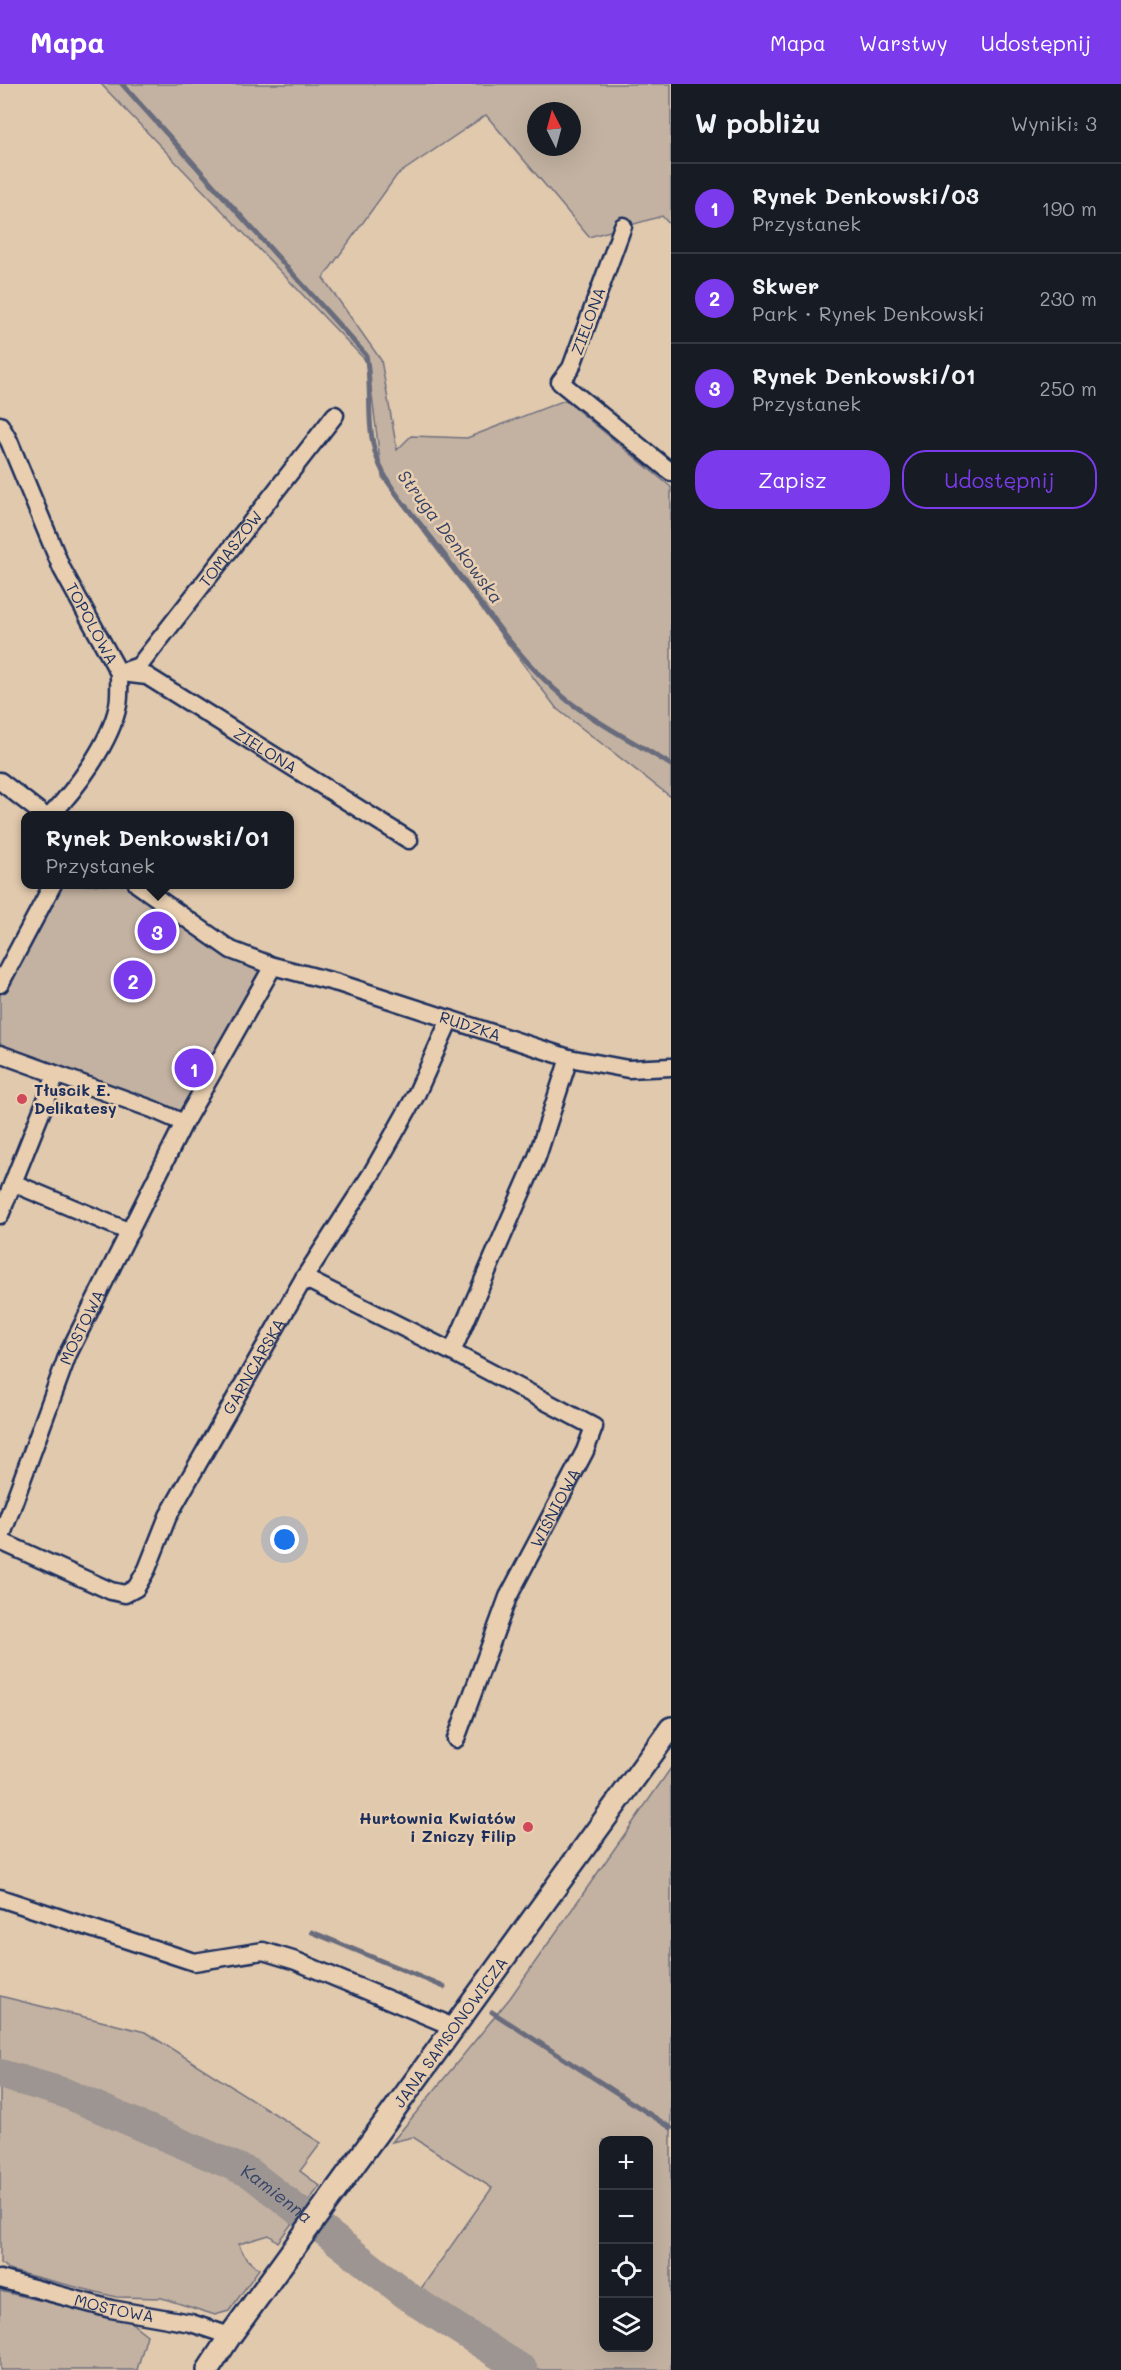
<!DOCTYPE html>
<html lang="pl">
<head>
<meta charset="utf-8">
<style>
  body { margin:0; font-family:Mali,sans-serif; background:#242831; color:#f1f3f6 }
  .controls { position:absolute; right:18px; bottom:18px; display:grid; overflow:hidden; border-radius:12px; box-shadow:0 6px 24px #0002 }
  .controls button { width:54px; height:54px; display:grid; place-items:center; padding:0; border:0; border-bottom:2px solid #363941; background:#171b24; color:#f1f3f6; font:30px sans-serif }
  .compass { position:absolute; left:527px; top:18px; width:54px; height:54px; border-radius:50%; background:#171b24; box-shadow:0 6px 24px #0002; rotate:354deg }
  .you { position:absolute; left:285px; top:1456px; width:21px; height:21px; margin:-15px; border:4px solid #fff; border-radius:50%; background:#1a73e8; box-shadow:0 0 0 9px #1a73e833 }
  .badge { display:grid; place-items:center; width:39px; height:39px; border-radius:50%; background:#7c3aed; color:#fff; font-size:20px; font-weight:700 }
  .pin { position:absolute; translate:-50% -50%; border:3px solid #fff; box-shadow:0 2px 6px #0006 }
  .popup { position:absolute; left:21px; top:727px; width:273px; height:78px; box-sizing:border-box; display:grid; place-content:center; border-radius:12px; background:#171b24; filter:drop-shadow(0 2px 4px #0005); font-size:20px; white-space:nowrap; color:#9ea1a6 }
  .popup b { font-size:22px; color:#f1f3f6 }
  .popup::after { content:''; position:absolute; left:50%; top:100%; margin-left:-12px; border:12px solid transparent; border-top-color:#171b24 }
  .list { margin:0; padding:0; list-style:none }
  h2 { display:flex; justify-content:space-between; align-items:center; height:78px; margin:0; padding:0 24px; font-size:26px }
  h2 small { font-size:20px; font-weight:400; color:#9ea1a6 }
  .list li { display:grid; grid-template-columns:39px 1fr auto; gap:18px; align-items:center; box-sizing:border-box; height:90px; padding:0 24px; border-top:2px solid #363941 }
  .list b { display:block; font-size:22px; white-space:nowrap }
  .list p { margin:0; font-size:20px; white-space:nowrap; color:#9ea1a6 }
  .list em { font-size:20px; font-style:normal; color:#9ea1a6 }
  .actions { display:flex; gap:12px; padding:18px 24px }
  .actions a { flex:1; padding:14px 0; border:2px solid #7c3aed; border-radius:24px; text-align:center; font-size:21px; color:#7c3aed }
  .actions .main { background:#7c3aed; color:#fff }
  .icon { flex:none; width:33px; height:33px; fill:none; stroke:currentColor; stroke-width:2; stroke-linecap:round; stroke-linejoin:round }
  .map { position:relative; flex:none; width:671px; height:2286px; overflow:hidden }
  header { display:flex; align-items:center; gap:36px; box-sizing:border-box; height:84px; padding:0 30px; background:#7c3aed; color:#fff }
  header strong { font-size:28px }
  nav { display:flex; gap:33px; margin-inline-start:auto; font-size:21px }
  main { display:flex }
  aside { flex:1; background:#171b24 }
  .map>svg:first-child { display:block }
  .green { fill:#c3b2a1; stroke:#6f7080; stroke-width:1.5; fill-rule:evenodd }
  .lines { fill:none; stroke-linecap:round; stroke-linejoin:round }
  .stream { stroke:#696c7d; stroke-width:5 }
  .river { stroke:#9d9592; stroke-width:30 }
  .minor-casing { stroke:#1b2f5e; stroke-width:21 }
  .major-casing { stroke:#1b2f5e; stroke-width:26 }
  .minor { stroke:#e9cfb0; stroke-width:16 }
  .major { stroke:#e9cfb0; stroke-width:21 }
  .poi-dot { fill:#d1495b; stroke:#e9cfb0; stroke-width:2 }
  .labels { text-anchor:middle; stroke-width:5; stroke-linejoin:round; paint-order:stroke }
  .street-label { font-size:16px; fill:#1b2f5e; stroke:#e9cfb0 }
  .poi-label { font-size:16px; font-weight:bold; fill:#1b2f5e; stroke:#e9cfb0; text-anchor:start }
  .water-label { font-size:18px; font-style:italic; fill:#354368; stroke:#e9cfb0 }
</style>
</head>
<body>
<header>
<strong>Mapa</strong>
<nav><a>Mapa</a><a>Warstwy</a><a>Udostępnij</a></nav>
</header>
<main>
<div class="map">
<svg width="671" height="2286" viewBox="0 0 671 2286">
  <rect width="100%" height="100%" fill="#e1c9ad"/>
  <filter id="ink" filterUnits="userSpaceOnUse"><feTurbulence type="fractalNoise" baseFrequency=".0167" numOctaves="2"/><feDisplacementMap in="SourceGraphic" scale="12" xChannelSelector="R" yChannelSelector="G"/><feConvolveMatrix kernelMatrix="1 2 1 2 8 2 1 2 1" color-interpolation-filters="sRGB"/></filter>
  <g filter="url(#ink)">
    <g class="green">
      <path d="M101,0H671V142L662,132L589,153L486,31L397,91L323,194L381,276L397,366L411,352L467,354L565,316L671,403V713L557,625L382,393L368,279ZM536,27H572V63H536Z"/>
      <polygon points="53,801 137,801 273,882 184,1039 0,970 0,900"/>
      <path d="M671,1684V2286H523L413,2216L492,2104L413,2053L392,2058L510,1914ZM604,2056H648V2264H604Z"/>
      <path d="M0,1912L145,1948L321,2059L300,2087L320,2102L278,2158L269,2151L239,2160C241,2171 250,2179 259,2185L229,2227L215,2231L162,2214L116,2213L12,2187L0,2179Z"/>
      <polygon points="0,2207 129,2237 147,2251 137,2286 0,2286"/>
    </g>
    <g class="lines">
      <g class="stream">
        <path d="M122,0L366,271C373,305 365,341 377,374C388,406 416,433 436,460C476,512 516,575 567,616C599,641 637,659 671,681"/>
        <polyline points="312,1848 444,1903"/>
        <polyline points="492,1928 671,2044"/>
      </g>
      <path class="river" id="s1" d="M0,1990L65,2009L250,2089L413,2216L523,2286"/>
      <defs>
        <g id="minor">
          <polyline points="623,142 571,284 560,298 671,388"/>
          <path id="s2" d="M0,341L9,357L62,485L119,589C119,600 120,611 118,621C111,658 76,705 50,732"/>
          <path id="s3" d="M119,589L139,582L335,331"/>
          <path id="s4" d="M122,589L147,592L409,756"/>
          <polyline points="0,697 45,732"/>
          <path id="s5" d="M137,800L231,866L273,882L338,899L569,974L628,985L671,983"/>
          <polyline points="0,900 53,800"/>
          <polyline points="0,970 152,1025 184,1039"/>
          <polyline points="13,1099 130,1148"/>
          <polyline points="0,1131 56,991"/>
          <polyline points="304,1194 452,1268"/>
          <path id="s6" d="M0,1456L68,1270L184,1039L273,882"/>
          <path id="s7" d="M0,1457L111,1507L125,1510L136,1504L147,1485L168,1432L304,1194L372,1089L416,1011L450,935"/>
          <path id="s8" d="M456,1655L508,1513L585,1367L594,1343L452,1268L537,1073L569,974"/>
          <polyline points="0,1814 194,1878 263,1867 296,1877 442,1938 453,1946"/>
          <path id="s9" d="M0,2195L111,2225L191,2239L230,2252"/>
        </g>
        <g id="major">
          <path id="s10" d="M208,2286L230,2252L671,1644"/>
        </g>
      </defs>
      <use href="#minor" class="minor-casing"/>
      <use href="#major" class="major-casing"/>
      <use href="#minor" class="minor"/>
      <use href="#major" class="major"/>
    </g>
  </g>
  <g class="poi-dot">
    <circle cx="22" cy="1015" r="6"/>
    <circle cx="528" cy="1743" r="6"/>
  </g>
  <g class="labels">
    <g class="street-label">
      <text transform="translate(588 237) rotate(-70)" y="6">ZIELONA</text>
      <text dy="6" stroke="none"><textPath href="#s3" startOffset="170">TOMASZÓW</textPath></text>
      <text dy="6" stroke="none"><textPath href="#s2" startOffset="219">TOPOLOWA</textPath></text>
      <text dy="6" stroke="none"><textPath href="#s4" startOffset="165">ZIELONA</textPath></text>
      <text dy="6" stroke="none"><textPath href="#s5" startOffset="366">RUDZKA</textPath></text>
      <text dy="6" stroke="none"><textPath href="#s6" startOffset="228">MOSTOWA</textPath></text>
      <text dy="6" stroke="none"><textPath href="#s7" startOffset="400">GARNCARSKA</textPath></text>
      <text dy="6" stroke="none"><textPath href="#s8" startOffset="252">WIŚNIOWA</textPath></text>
      <text dy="6" stroke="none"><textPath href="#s10" startOffset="416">JANA SAMSONOWICZA</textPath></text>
      <text dy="6" stroke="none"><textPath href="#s9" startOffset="118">MOSTOWA</textPath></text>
    </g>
    <g class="poi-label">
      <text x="34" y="1012">Tłuscik E.<tspan x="34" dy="18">Delikatesy</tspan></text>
      <text x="516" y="1740" text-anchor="end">Hurtownia Kwiatów<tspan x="516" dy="18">i Zniczy Filip</tspan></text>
    </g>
    <g class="water-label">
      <text transform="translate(450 453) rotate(53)" y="6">Struga Denkowska</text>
      <text dy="6" stroke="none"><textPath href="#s1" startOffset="303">Kamienna</textPath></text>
    </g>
  </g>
</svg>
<div class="controls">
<button>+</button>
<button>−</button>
<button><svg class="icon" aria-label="locate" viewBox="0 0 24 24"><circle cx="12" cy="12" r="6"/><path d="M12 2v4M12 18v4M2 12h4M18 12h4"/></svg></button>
<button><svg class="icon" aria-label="layers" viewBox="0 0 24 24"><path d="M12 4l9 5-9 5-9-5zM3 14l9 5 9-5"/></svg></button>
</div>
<svg class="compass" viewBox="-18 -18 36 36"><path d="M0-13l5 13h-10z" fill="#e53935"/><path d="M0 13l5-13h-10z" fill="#9ea1a6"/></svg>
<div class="you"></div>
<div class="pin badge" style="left:194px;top:984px">1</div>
<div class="pin badge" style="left:133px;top:896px">2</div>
<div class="pin badge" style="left:157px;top:847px">3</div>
<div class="popup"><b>Rynek Denkowski/01</b>Przystanek</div>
</div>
<aside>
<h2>W pobliżu<small>Wyniki: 3</small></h2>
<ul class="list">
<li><span class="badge">1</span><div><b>Rynek Denkowski/03</b><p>Przystanek</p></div><em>190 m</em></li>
<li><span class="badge">2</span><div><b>Skwer</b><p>Park · Rynek Denkowski</p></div><em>230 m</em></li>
<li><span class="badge">3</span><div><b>Rynek Denkowski/01</b><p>Przystanek</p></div><em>250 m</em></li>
</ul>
<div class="actions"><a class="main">Zapisz</a><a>Udostępnij</a></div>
</aside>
</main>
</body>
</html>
